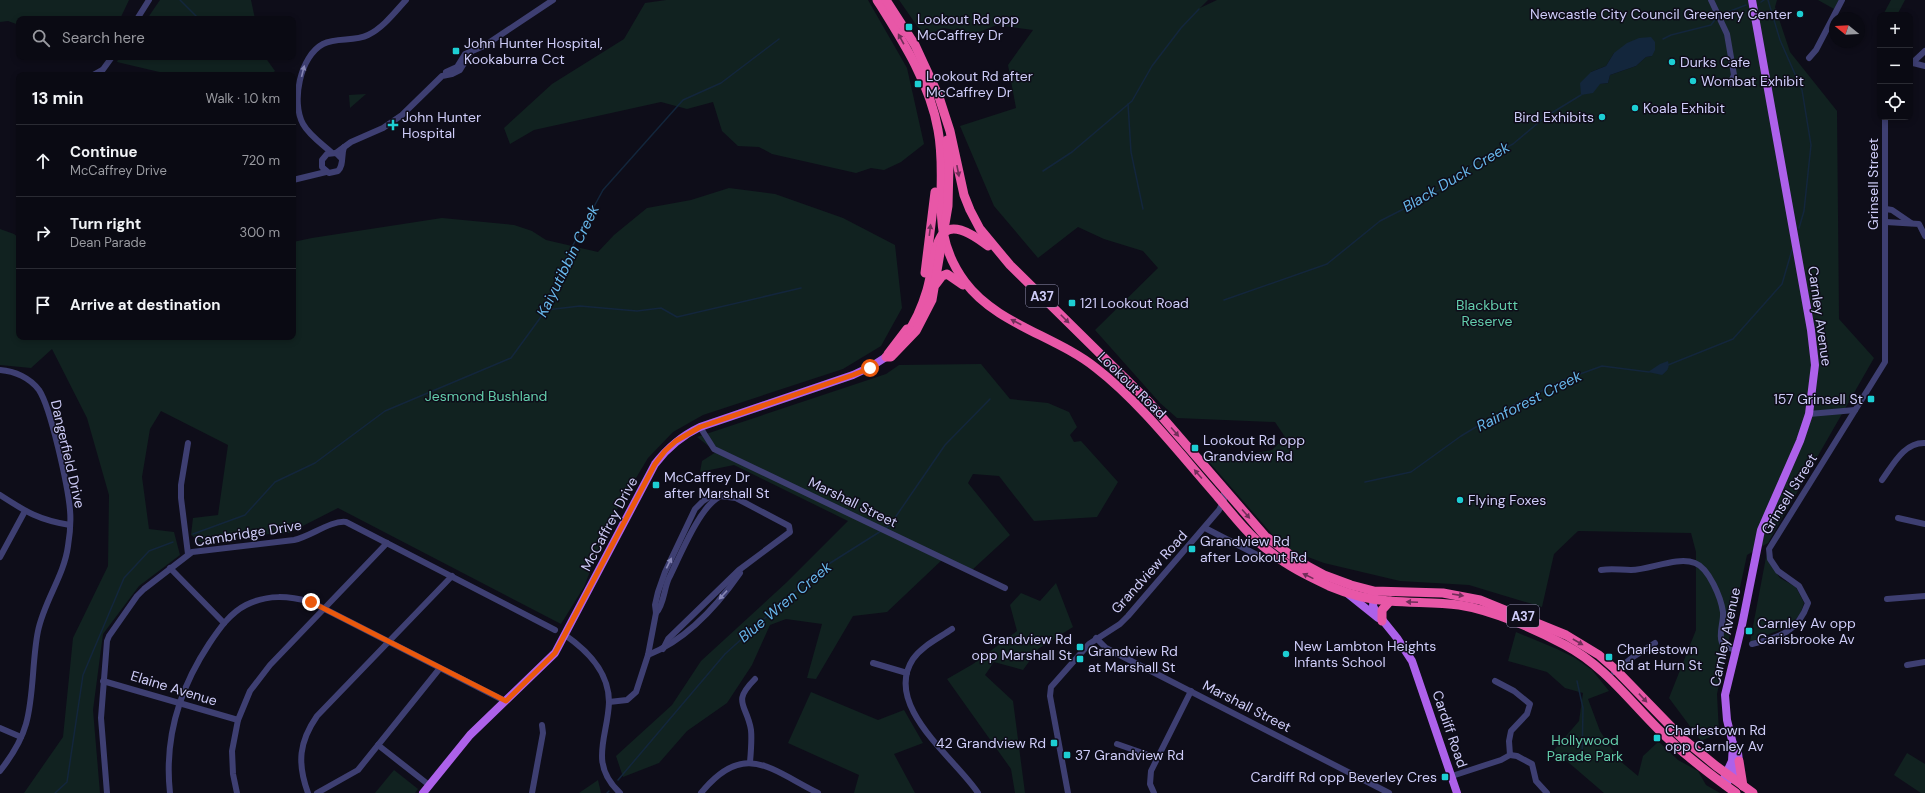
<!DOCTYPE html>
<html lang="en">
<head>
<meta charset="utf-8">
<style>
  body { margin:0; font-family:"DM Sans",sans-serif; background:#181821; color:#f1f3f6 }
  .controls { position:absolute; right:12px; top:12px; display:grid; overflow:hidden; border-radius:8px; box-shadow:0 2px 6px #0003 }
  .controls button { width:36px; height:36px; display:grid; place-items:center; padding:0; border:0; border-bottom:1px solid #2a2b33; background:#0a0a13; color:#f1f3f6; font:20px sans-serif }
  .compass { position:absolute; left:1829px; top:12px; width:36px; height:36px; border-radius:50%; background:#0a0a13; box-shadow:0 2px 6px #0003; rotate:288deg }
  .stop { position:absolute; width:12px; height:12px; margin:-9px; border:3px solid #ea580c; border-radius:50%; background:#fff }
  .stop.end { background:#ea580c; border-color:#fff; box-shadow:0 1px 4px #0008 }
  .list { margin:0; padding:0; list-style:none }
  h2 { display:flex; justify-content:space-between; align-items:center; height:52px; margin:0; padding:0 16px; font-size:17px }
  h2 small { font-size:13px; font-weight:400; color:#999aa0 }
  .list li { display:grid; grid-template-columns:26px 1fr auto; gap:12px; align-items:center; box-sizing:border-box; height:72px; padding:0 16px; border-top:1px solid #2a2b33 }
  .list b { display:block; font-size:15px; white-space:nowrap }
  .list p { margin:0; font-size:13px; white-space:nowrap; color:#999aa0 }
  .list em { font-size:13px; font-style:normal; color:#999aa0 }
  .icon { flex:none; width:22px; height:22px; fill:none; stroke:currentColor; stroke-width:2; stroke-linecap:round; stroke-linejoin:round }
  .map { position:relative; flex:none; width:1925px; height:793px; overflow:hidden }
  .search { position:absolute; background:#0a0a13; box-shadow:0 2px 6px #0003; left:16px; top:16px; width:280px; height:44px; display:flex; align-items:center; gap:10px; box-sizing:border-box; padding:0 14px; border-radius:8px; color:#999aa0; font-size:15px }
  .panel { position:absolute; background:#0a0a13; box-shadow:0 2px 6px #0003; left:16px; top:72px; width:280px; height:268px; border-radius:8px }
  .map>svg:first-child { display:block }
  .green { fill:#112220; fill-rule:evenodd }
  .water { fill:#13263c }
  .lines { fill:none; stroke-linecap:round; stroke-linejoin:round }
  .stream { stroke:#13263c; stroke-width:1.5 }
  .minor { stroke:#3e3f72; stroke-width:6 }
  .major { stroke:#ad61ea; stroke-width:8 }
  .highway { stroke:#e857a7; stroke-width:9 }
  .oneway { fill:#702e59 }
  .oneway2 { fill:#8686b5 }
  .route { stroke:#ea580c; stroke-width:5 }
  .poi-dot { fill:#1dced3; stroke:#0e0d19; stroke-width:1.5 }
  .labels { text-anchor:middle; stroke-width:3; stroke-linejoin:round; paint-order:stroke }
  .shield { fill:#0e0d19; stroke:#9493b5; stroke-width:1 }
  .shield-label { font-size:13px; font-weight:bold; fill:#ceccf8 }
  .poi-label { font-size:14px; fill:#ceccf8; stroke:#0e0d19; text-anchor:start }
  .street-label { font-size:14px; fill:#ceccf8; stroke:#0e0d19 }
  .park-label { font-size:14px; fill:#63cdab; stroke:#0e0d19 }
  .water-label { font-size:15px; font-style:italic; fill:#67b7ea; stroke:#0e0d19 }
</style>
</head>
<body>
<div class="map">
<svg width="1925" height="793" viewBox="0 0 1925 793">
  <rect width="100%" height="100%" fill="#0e0d19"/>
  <g class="green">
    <polygon points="0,0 129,0 120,19 19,19 19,25 8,21 0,22"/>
    <polygon points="160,0 251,0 255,19 147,19"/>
    <polygon points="666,0 868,0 907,68 924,144 901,162 884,170 871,168 856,173 772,154 759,147 738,146 722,131 713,102 687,109 661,102 534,130 510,144 504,128 552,84 624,39 645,3"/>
    <path d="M899,0H1208L1200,8L1217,0H1777L1775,7L1790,52L1837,111L1839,319L1874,358L1768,543L1747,555L1717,694L1719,733L1701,741L1669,698L1696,630V552L1691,533L1578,531L1554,554L1542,607L1469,585L1400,581L1324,563L1284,548L1203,455L1239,456L1272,450L1285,437L1275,422L1177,418L1160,403L1095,330L1158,268L1143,251L1104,239L1078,227L1038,258L994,206L960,126L1016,108L1008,65L1033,30L997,25L974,34L944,28L924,36ZM1614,53L1652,56L1646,57L1636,66L1610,75L1608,83L1600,84L1591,72L1606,66Z"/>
    <polygon points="1818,0 1839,0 1834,9"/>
    <polygon points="1891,0 1905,0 1897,15 1883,15"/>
    <polygon points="119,57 265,57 275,71 270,75 172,75 117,62"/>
    <polygon points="366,94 350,108 349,95"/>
    <polygon points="729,188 775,194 843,218 895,245 902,308 881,346 843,369 703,415 673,432 648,458 609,523 584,587 561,624 338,508 289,533 215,537 202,543 191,535 193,518 218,515 228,445 161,411 150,429 142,477 149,529 174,532 180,555 139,586 103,634 93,710 100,793 24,793 63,737 73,638 108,566 109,495 87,418 52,349 31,368 0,365 0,229 14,234 19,238 19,337 293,337 293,242 312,238 442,218 514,225 532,231 546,240 598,252 614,235 647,208 691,200"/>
    <polygon points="981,364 1010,399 1048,403 1069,412 1077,427 1070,435 1074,442 1081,441 1118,482 1097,517 1034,521 999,476 973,474 968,483 1010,535 972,570 944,558 887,612 853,616 816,679 807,678 822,624 786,619 770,625 752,665 727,703 687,731 659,763 623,777 616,756 672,705 701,661 787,582 848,521 734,465 700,472 702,461 716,452 697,437 886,374 899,365"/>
    <polygon points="1767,552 1770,563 1780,578 1796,587 1804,603 1800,615 1787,627 1750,642"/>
    <polygon points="1056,583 1073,627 1038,649 1023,670 994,662 985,675 1013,701 1025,793 1015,793 1011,769 947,679 973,664 1017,631 1010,605 1021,593 1040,601"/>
    <polygon points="1516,632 1557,649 1575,658 1592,670 1609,691 1588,699 1600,731 1619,760 1638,776 1643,756 1657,743 1660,743 1678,760 1698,771 1706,785 1720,793 1604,793 1554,750 1579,721 1583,693 1565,688 1547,672 1508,661"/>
    <polygon points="811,692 878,720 904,710 923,743 894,754 915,793 854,793 859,775 788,743"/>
    <polygon points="1907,753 1925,764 1925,793 1921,793 1894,775"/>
    <polygon points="394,770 418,789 415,793 375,793"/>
    <polygon points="598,780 601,793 579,793"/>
  </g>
  <g class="water">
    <polygon points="1651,37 1655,42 1655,50 1652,56 1646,57 1636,66 1610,75 1608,83 1600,84 1593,93 1581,95 1580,83 1591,72 1606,66 1614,53 1627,43 1639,38"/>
    <path d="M1668,361C1670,368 1667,371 1662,375L1648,372L1660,364Z"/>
  </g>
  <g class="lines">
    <g class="stream">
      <polyline points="180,0 199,19"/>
      <polyline points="1768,0 1780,40 1802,90 1811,145 1804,211 1799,228"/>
      <polyline points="1761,2 1764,0"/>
      <polyline points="1720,15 1746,5"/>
      <polyline points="1663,39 1671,35 1711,25 1717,17"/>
      <polyline points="1128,104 1131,152 1143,209"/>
      <polyline points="1043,171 1072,152 1132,101 1152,66 1181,28 1199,9"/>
      <polyline points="1224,300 1327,264 1380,221 1435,193 1477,162 1513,144 1545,117 1581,95"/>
      <polyline points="546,310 580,306 637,311 661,308 677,317 801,288"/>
      <polyline points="1668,365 1733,339 1782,284 1792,250"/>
      <polyline points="1365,482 1411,472 1461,436 1506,409 1561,381 1602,366 1649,372"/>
      <polyline points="884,529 890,525 945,445 990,399"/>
      <polyline points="193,534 245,515 275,482 315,463 385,411 511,358 546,310 566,258 603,190 683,100 721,83 779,39"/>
      <polyline points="1577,681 1583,708 1582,760"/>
      <polyline points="618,780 725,654 816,572 881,531"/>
      <polyline points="55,793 67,782 83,675 124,578 149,551 173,542"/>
      <polyline points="607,793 609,791"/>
    </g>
    <g class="minor">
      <polyline points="1711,0 1727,34 1734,75 1730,84"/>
      <polyline points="137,19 149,0"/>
      <polyline points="1809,58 1816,50 1842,0"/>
      <polyline points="1913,63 1925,66"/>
      <polyline points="1910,65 1925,51"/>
      <polyline points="446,72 457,67 465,54 484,46 553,0"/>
      <polyline points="93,75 102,70"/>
      <polyline points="99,75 112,57"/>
      <path d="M331,152C322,144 309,135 303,124C291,102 300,56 323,44C337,37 354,42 368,35C383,28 395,12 406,0"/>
      <polyline points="336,153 351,142 383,128 402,115 442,76 452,74 460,70 471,52"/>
      <path d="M341,158L336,153L327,154L322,160V167L329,173L338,171C344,165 341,156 344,147"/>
      <polyline points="293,180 326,172"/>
      <polyline points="1886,209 1892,210 1911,223"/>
      <polyline points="1886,222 1919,224 1925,236"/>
      <path d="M0,370C15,371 30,378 39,390C51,408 68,487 70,510C71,521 70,534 68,546C64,576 44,601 38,631C32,660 34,696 26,724C21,742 11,757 0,771"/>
      <polyline points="1809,414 1855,410"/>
      <polyline points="700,427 714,449 1005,588"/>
      <polyline points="188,443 181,485 181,498 188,554"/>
      <path d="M1882,480C1893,465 1904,442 1925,443"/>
      <path d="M0,495C26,512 39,520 70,525"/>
      <polyline points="1898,518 1925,524"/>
      <polyline points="1205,528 1265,559"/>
      <polyline points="0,557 25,511"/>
      <polyline points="170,568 224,623"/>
      <path d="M1601,570C1612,568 1620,570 1631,570C1650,570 1677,556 1695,563C1709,568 1721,598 1723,612C1724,622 1718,633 1722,643C1725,647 1731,648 1735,650"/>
      <polyline points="1887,599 1925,596"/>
      <path d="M656,613C664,605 664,588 669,578C680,556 699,508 719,497"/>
      <path d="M952,629C939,638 922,646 913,659C882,706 956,759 978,793"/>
      <path d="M565,635C588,651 609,672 609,702C608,737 588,763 620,793"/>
      <polyline points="1096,638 1106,648 1389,793"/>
      <path d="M1752,644C1780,637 1798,632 1808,603L1799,586L1778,571L1770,559L1769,549L1885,362V117"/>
      <path d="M648,655C686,640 717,606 740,573"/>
      <polyline points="873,663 907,673"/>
      <polyline points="1907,665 1925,662"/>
      <polyline points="1614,672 1633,657 1655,643"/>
      <polyline points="103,681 238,720"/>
      <polyline points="609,702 627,700 636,692 648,655 656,613 655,605 658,592 665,572 695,509 703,501 712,495 736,498 789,526 790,532 739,570 668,639 663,649"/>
      <polyline points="0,728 21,737"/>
      <polyline points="1117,744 1157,758"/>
      <polyline points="378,745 429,785"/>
      <polyline points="1510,755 1517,756 1532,764 1536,781 1547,793"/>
      <path d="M750,762C751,751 752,740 751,730C747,704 731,703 755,679"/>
      <polyline points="1452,776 1501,760 1510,755 1509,741 1511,731 1527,714 1530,704 1514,691 1495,681"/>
      <path d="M107,793L101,718L107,641L109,636L137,596L144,589L192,552L294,540C310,537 331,520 346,522L555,630"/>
      <path d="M170,793C164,739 180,688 209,644C219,629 230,613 246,605C268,594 289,596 311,602L505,701"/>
      <polyline points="237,793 233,774 232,751 238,720 250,691 270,665 387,543"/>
      <path d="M308,793C297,763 299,742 317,716L452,576"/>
      <polyline points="317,793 358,770 440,668"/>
      <polyline points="532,793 543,733 542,725"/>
      <path d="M701,793C744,740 770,769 818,793"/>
      <polyline points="1068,793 1050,696 1051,687 1089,644 1120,624 1128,616 1219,510 1224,500 1224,489"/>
      <polyline points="1154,793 1150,784 1151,771 1191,691"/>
    </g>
    <g class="major">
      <polyline points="1348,594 1378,618"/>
      <polyline points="1374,594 1373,606 1376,612 1397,638 1412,661 1457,793"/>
      <polyline points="1724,778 1732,761 1733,744"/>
      <polyline points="1725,785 1734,773 1739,761 1738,753 1733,744 1727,720 1725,695 1742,625 1761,530 1800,441 1809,414 1815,365 1811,330 1752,0"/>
      <path d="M423,793L470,735L555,653L655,464C668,447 681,436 700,427L853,375L872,366L886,357"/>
    </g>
    <g class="highway">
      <path d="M877,0C902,40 930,83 938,130C949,187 926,229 965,282C996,324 1056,336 1096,368C1140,402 1180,454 1217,496C1233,515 1249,536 1269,551C1287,566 1308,576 1329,586C1348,594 1369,600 1390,601C1413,603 1436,602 1459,605C1492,610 1535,629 1565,645C1603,665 1628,699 1658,729C1682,753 1708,773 1736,793"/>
      <polyline points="886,0 915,45 939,97 950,131 964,195 970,210 980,229 1010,265 1149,402 1265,536 1300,562 1324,575 1351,585 1374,591 1443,593 1480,600 1566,635 1599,655 1616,670 1682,738 1716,766 1753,793"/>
      <polyline points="925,273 935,192"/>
      <polyline points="936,284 942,276 947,274 963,285"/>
      <path d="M906,335C916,321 922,307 927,290C938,250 932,203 988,246"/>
      <polyline points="888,354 907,329"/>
      <polyline points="886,357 891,357 916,331 932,300 948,206 949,165 947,140"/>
      <polyline points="1382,621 1382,610 1390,601"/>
      <polyline points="1739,761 1743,786"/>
    </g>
  </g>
  <defs><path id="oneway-solid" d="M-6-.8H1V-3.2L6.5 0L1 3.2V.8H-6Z"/></defs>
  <g class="oneway">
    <use href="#oneway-solid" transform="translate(901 39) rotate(-119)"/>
    <use href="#oneway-solid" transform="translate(958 171) rotate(79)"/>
    <use href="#oneway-solid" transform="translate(930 230) rotate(-83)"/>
    <use href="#oneway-solid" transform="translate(1065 319) rotate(45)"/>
    <use href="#oneway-solid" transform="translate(1016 322) rotate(-153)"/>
    <use href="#oneway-solid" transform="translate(1175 432) rotate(49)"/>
    <use href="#oneway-solid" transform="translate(1198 474) rotate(-131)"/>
    <use href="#oneway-solid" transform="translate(1246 514) rotate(49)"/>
    <use href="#oneway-solid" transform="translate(1308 576) rotate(-154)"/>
    <use href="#oneway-solid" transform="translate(1458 595) rotate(9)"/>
    <use href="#oneway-solid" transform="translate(1412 602) rotate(-178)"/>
    <use href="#oneway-solid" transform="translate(1578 642) rotate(30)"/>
    <use href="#oneway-solid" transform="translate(1643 698) rotate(47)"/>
  </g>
  <g class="oneway2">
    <use href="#oneway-solid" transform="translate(303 71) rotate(-76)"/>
    <use href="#oneway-solid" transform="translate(669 563) rotate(-64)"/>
    <use href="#oneway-solid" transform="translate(723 595) rotate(133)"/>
  </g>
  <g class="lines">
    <polyline class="route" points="311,602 506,701 555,653 655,464 665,451 676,441 700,427 853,375 870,368"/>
  </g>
  <g class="poi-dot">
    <circle cx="1800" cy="14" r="4"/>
    <rect x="905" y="23" width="8" height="8" rx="2"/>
    <rect x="452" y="47" width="8" height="8" rx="2"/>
    <circle cx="1672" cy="62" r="4"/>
    <circle cx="1693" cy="81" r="4"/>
    <rect x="914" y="80" width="8" height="8" rx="2"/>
    <circle cx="1635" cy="108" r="4"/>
    <circle cx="1602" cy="117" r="4"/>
    <path d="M391 119h4v4h4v4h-4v4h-4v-4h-4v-4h4z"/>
    <rect x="1068" y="299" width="8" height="8" rx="2"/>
    <rect x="1867" y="395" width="8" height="8" rx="2"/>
    <rect x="1191" y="444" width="8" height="8" rx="2"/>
    <rect x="652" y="481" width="8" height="8" rx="2"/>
    <circle cx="1460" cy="500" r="4"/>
    <rect x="1188" y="545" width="8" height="8" rx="2"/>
    <rect x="1745" y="627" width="8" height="8" rx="2"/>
    <rect x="1076" y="643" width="8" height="8" rx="2"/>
    <circle cx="1286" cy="654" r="4"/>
    <rect x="1605" y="653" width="8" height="8" rx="2"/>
    <rect x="1076" y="655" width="8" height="8" rx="2"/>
    <rect x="1653" y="734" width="8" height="8" rx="2"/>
    <rect x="1050" y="739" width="8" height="8" rx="2"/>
    <rect x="1063" y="751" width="8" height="8" rx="2"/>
    <rect x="1441" y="773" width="8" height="8" rx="2"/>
  </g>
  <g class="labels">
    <g class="shield">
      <rect x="1026" y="285" width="32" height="22" rx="3"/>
      <rect x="1507" y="605" width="32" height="22" rx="3"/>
    </g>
    <g class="shield-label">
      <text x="1042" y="301">A37</text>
      <text x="1523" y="621">A37</text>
    </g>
    <g class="poi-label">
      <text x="1792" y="19" text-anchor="end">Newcastle City Council Greenery Center</text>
      <text x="917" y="24">Lookout Rd opp<tspan x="917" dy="16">McCaffrey Dr</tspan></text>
      <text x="464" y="48">John Hunter Hospital,<tspan x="464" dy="16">Kookaburra Cct</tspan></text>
      <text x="1680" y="67">Durks Cafe</text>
      <text x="926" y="81">Lookout Rd after<tspan x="926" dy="16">McCaffrey Dr</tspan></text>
      <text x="1701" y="86">Wombat Exhibit</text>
      <text x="1643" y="113">Koala Exhibit</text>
      <text x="402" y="122">John Hunter<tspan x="402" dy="16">Hospital</tspan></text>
      <text x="1594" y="122" text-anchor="end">Bird Exhibits</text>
      <text x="1080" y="308">121 Lookout Road</text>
      <text x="1863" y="404" text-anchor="end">157 Grinsell St</text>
      <text x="1203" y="445">Lookout Rd opp<tspan x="1203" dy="16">Grandview Rd</tspan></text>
      <text x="664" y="482">McCaffrey Dr<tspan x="664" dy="16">after Marshall St</tspan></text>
      <text x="1468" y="505">Flying Foxes</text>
      <text x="1200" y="546">Grandview Rd<tspan x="1200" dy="16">after Lookout Rd</tspan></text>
      <text x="1757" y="628">Carnley Av opp<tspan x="1757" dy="16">Carisbrooke Av</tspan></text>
      <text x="1072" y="644" text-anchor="end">Grandview Rd<tspan x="1072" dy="16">opp Marshall St</tspan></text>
      <text x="1294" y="651">New Lambton Heights<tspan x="1294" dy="16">Infants School</tspan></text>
      <text x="1617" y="654">Charlestown<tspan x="1617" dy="16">Rd at Hurn St</tspan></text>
      <text x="1088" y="656">Grandview Rd<tspan x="1088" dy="16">at Marshall St</tspan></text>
      <text x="1665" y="735">Charlestown Rd<tspan x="1665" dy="16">opp Carnley Av</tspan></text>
      <text x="1046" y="748" text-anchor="end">42 Grandview Rd</text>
      <text x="1075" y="760">37 Grandview Rd</text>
      <text x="1437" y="782" text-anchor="end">Cardiff Rd opp Beverley Cres</text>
    </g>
    <g class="street-label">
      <text transform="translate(1873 184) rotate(-90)" y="5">Grinsell Street</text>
      <text transform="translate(1820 316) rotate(82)" y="5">Carnley Avenue</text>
      <text transform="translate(1132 385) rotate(44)" y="5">Lookout Road</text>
      <text transform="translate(68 454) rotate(77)" y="5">Dangerfield Drive</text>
      <text transform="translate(1789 494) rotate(-58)" y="5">Grinsell Street</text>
      <text transform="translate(853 502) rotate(26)" y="5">Marshall Street</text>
      <text transform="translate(609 524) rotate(-62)" y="5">McCaffrey Drive</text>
      <text transform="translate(248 533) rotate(-9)" y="5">Cambridge Drive</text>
      <text transform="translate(1149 572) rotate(-48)" y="5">Grandview Road</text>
      <text transform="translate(1725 637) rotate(-78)" y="5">Carnley Avenue</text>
      <text transform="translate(174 688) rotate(17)" y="5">Elaine Avenue</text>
      <text transform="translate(1247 706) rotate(27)" y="5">Marshall Street</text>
      <text transform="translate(1450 729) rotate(71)" y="5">Cardiff Road</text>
    </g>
    <g class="park-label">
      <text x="1487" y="310">Blackbutt<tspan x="1487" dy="16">Reserve</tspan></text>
      <text x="486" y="401">Jesmond Bushland</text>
      <text x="1585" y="745">Hollywood<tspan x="1585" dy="16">Parade Park</tspan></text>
    </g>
    <g class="water-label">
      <text transform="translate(1456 177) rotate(-31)" y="5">Black Duck Creek</text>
      <text transform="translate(568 261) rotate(-64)" y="5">Kaiyutibbin Creek</text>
      <text transform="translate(1529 401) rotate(-27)" y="5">Rainforest Creek</text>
      <text transform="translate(785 602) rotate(-40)" y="5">Blue Wren Creek</text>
    </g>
  </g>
</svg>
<div class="controls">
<button>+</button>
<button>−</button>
<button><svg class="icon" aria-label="locate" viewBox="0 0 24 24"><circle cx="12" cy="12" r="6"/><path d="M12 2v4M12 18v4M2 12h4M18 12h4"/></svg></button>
</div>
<svg class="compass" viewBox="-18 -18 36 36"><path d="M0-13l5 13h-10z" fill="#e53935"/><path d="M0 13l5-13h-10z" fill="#999aa0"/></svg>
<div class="stop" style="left:870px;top:368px"></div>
<div class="stop end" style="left:311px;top:602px"></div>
<div class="search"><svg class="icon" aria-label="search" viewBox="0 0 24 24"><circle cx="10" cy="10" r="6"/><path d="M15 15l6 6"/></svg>Search here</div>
<section class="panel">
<h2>13 min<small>Walk · 1.0 km</small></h2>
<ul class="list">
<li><svg class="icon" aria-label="ahead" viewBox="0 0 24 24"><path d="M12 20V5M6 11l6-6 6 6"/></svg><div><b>Continue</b><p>McCaffrey Drive</p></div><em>720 m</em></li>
<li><svg class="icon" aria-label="right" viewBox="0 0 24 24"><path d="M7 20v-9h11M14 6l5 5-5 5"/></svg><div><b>Turn right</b><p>Dean Parade</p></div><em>300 m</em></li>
<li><svg class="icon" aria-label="arrive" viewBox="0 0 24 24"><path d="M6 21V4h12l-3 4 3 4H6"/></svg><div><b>Arrive at destination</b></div></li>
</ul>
</section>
</div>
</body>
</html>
